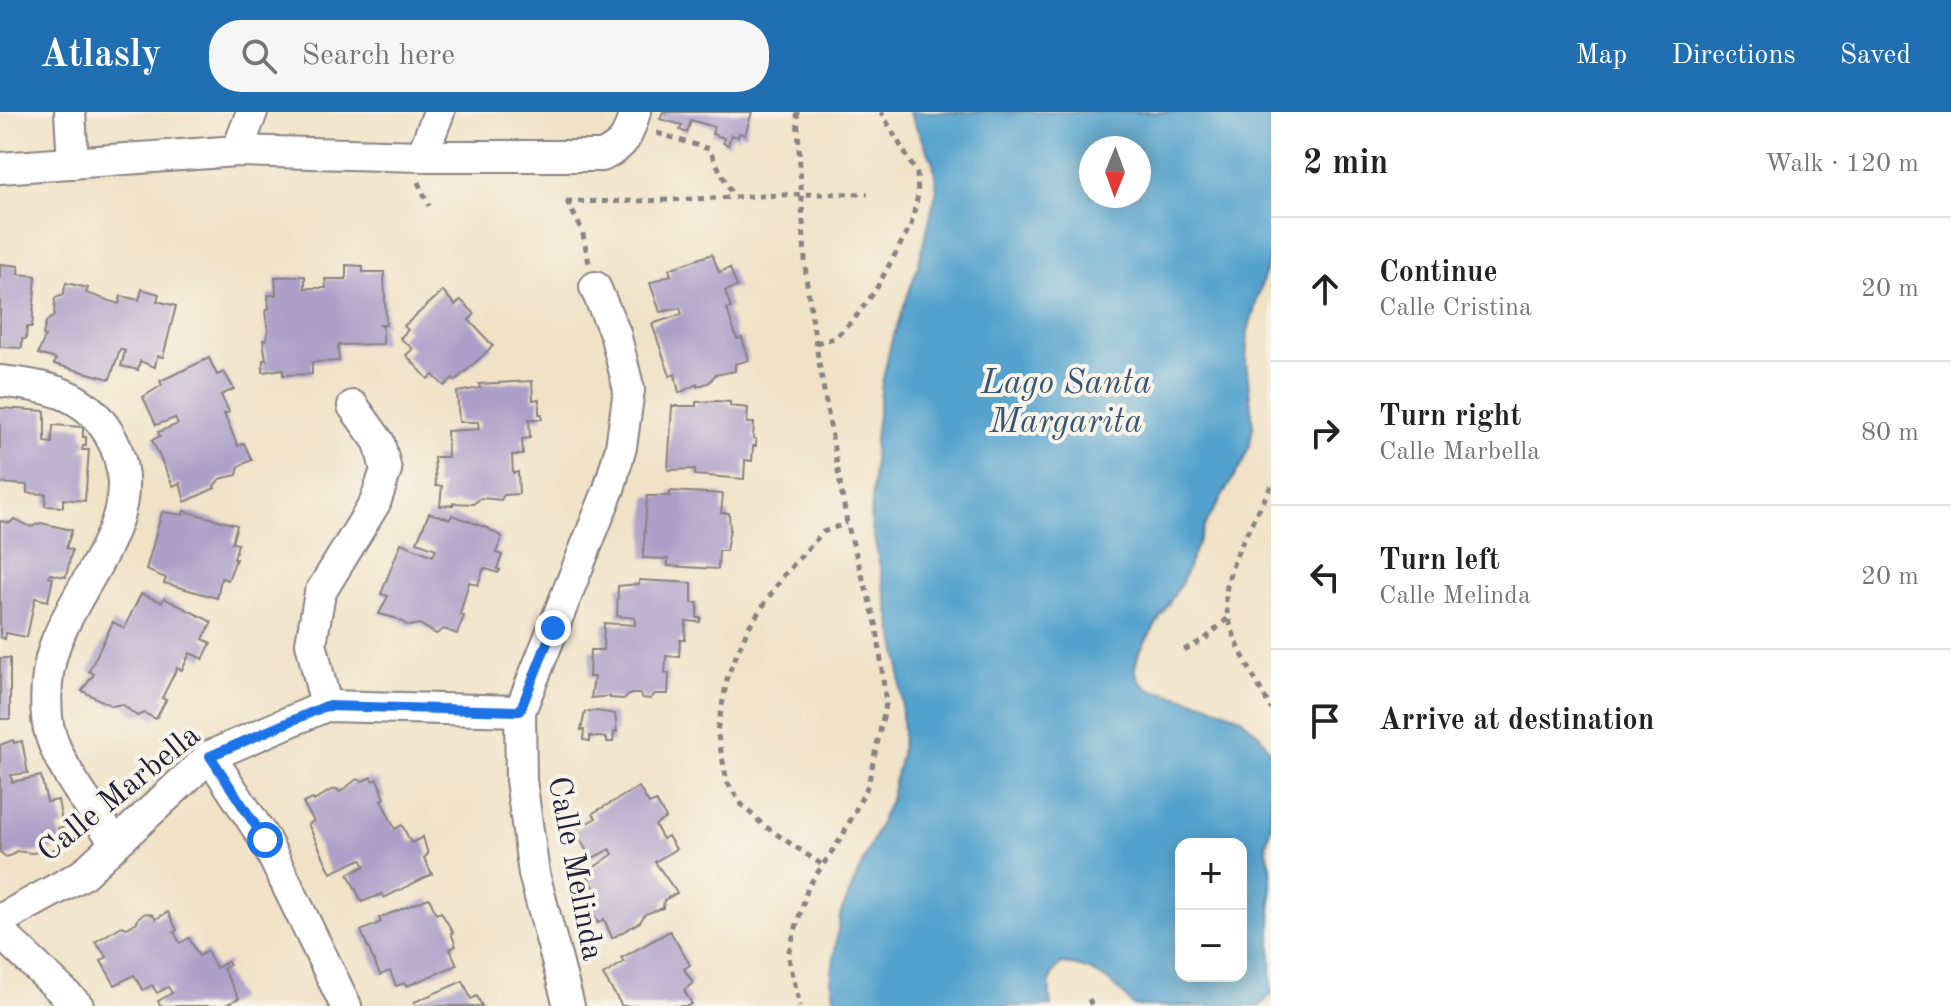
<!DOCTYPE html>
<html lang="en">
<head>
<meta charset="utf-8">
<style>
  body { margin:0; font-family:"Old Standard TT",serif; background:#f6f6f6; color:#222 }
  .controls { position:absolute; right:24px; bottom:24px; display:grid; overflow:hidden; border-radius:16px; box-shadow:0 4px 20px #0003 }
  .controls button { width:72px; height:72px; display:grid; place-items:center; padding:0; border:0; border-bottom:2px solid #e0e0e0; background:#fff; color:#222; font:40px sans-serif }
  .compass { position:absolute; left:1079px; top:24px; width:72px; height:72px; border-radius:50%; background:#fff; box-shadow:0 4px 20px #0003; rotate:181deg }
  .stop { position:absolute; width:24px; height:24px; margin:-18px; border:6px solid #1a73e8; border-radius:50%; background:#fff }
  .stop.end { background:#1a73e8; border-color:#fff; box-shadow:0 2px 8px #0008 }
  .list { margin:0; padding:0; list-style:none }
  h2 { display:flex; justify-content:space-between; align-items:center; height:104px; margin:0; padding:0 32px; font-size:34px }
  h2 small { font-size:26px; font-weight:400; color:#767676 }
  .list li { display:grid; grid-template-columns:52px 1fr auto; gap:24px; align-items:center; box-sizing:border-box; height:144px; padding:0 32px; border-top:2px solid #e0e0e0 }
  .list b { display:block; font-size:30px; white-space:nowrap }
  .list p { margin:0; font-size:26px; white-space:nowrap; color:#767676 }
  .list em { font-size:26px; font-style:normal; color:#767676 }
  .icon { flex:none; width:44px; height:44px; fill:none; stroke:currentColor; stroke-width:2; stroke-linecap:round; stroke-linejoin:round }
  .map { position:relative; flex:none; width:1271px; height:894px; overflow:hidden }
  header { display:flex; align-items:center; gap:48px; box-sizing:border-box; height:112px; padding:0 40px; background:#1f6fb2; color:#fff }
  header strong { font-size:38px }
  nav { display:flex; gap:44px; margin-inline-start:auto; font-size:28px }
  .search { width:560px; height:72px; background:#f6f6f6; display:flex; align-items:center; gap:20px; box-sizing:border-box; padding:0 28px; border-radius:32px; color:#767676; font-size:30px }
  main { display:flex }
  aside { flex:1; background:#fff }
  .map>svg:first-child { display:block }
  .water { fill:#53a2cd; stroke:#3a6284; stroke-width:2; fill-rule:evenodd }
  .building { fill:#ac9fc8 }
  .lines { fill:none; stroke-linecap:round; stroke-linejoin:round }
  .minor-casing { stroke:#8a8281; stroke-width:34 }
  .path { stroke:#8a8281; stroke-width:5; stroke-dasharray:6 6; stroke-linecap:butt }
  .minor { stroke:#fff; stroke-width:30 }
  .route { stroke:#1a73e8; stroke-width:10 }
  .labels { text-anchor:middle; stroke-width:8; stroke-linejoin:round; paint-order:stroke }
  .street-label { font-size:32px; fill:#22223b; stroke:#f7f3e8 }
  .water-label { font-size:34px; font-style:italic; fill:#365575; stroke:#f7f3e8 }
</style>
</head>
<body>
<header>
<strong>Atlasly</strong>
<div class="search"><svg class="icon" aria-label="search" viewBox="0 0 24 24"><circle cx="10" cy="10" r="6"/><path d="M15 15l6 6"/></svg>Search here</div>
<nav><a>Map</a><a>Directions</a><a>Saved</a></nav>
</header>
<main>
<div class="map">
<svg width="1271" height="894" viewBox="0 0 1271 894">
  <rect width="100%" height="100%" fill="#f7f3e8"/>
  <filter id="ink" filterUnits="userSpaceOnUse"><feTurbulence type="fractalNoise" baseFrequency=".0125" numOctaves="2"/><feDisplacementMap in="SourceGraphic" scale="16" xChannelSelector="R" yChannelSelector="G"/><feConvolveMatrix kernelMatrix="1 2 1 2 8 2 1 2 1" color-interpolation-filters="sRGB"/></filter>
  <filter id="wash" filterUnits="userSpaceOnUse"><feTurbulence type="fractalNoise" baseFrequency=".006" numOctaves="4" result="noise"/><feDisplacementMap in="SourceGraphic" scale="32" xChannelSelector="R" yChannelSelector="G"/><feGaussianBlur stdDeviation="1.8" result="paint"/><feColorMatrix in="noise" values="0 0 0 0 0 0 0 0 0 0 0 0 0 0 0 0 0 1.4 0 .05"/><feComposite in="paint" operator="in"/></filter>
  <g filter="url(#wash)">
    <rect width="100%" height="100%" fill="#f1e2c7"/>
    <path class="water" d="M909,0H1271V140L1248,219L1246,249L1253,313L1250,333L1243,350L1205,413L1182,470L1139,540L1135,556L1139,569L1149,577L1208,592L1240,605L1259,622L1271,640V713L1266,733L1271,756V883L1260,894H1133C1115,870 1091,853 1061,852C1047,863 1049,878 1051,894H836L831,868L840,803L890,688L901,642L903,622L899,549L871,410L875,326L882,271L891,231L918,154L937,77L933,50ZM1091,36H1139V84H1091ZM1181,732H1241V864H1181Z"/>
    <g id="blocks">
      <g class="building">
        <polygon points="663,0 752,0 745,23 739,21 738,25 731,23 728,33 723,31 724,26 712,22 714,15 691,8 687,21 680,18 682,13 660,7"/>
        <polygon points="712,142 719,160 730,156 737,175 725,179 731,196 727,197 737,227 742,226 749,248 735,252 735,259 715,263 710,270 697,275 697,272 679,281 675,262 670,264 652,212 682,202 680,196 660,200 650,171 671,163 669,157"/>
        <polygon points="0,152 19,154 18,162 36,164 32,215 27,215 26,227 22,227 22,236 0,235"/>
        <polygon points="346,153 363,154 363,160 384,160 386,213 380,213 383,215 383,232 338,233 339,249 312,250 312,262 283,263 283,257 263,260 263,248 266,248 263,228 266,228 268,219 265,200 269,196 268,183 276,183 275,165 305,164 305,176 326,176 325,167 346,167"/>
        <polygon points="66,171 88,176 86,181 119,192 121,184 139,188 142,177 159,182 157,189 176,194 163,245 157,244 155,255 140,249 138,258 121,254 125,239 120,237 110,267 54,252 56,247 38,242 45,224 43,223 46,210 54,204 55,186 63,183"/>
        <polygon points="443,179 455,193 461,188 475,202 469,208 493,234 455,269 453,266 444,274 433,263 428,267 406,243 413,237 400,226 408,218 404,214"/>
        <polygon points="209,246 217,263 224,260 234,277 221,283 229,300 224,302 238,334 244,331 252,348 239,354 237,363 220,367 214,374 215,376 185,390 180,371 173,374 152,328 160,324 158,320 178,312 175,306 156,313 143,285 162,273 160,269"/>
        <polygon points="532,269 533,288 539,287 539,302 542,302 542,307 529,307 530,326 522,327 523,343 512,343 513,361 518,360 519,382 504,383 501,388 481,386 473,392 453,391 453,393 440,394 442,374 436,374 434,345 448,345 447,319 479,317 478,310 459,310 457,280 480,276 479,272"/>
        <polygon points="716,289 730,290 730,294 748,296 747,311 754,311 753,326 756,327 756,334 753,334 752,349 745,348 744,367 695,363 695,357 668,358 672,294 696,294 696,290"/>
        <polygon points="0,296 45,299 45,330 52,331 53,313 83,315 83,325 86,325 86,334 83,334 82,338 89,338 85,389 63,387 63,395 45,394 46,382 27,381 27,373 0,371"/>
        <polygon points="670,379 723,382 721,401 729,401 730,417 726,439 719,439 718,457 668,454 668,447 643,446 647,384 670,384"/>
        <polygon points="184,399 237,413 232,431 238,432 234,447 236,447 228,468 221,466 217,486 164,471 166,466 146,458 162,400 183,403"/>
        <polygon points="429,401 450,407 452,403 487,416 502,425 496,441 502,443 497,457 500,458 498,461 484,456 478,473 469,470 460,502 464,504 457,522 444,517 436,522 420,512 409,514 395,506 379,502 388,484 381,482 401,431 433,444 436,437 417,430"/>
        <polygon points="14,407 31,415 41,411 72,418 66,436 72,438 66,465 50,462 49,465 53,466 48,489 35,486 27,525 6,521 5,527 0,525 0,409 10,411"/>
        <polygon points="639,468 692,471 692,491 698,491 697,506 701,506 700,510 686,509 685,528 680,528 679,545 666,544 665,561 669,561 668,582 655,582 650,587 643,586 639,582 631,582 623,587 610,586 610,584 591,586 594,565 589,565 590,538 603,538 604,511 635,513 635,506 617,504 618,474 639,472"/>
        <polygon points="141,482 162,490 164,486 212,510 203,527 211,531 203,547 190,541 182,558 177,556 162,586 166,588 156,607 144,601 137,604 122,592 112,594 82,579 94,562 89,559 113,510 124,516"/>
        <rect x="0" y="546" width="10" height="61"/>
        <polygon points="596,599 615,602 617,620 614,620 613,630 607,630 607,626 590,624 590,629 583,628 584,618 581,618 585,600"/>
        <polygon points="13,628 14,631 22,629 28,661 11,663 12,670 41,664 47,690 58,688 63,715 58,716 63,736 32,741 16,739 13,743 6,745 0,740 0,633"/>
        <polygon points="371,665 373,669 377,667 385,686 381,688 395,717 402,713 411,731 423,725 428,742 424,746 432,762 384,786 382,782 362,790 348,762 365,754 361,747 331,761 308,712 314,709 303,691 313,687 314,689 331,678 337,677 340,680 357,667 363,669"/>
        <polygon points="639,675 649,692 656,689 666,706 655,713 663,727 668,724 676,737 655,750 677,781 664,788 663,796 645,802 640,810 612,826 604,807 598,811 585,787 597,780 586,761 613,742 610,737 591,747 575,718 596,706 593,701"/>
        <polygon points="429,786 436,802 441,800 453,820 451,821 456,834 450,837 457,853 407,874 405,871 396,874 390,859 380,863 361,819 381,810 379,806"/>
        <polygon points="168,800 177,818 174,820 180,831 189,826 199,844 207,839 216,856 228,850 230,853 223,857 239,886 224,894 161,894 158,889 172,881 168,875 157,881 152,873 143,878 134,863 115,873 101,849 107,845 95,830 122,814 127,816 137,810 139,805 146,801 153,803 156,807"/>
        <polygon points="670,819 690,853 684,857 693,871 684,878 692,892 687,894 622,894 603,863 624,850 621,846"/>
        <polygon points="463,869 471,887 477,884 482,894 415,894 414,890"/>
      </g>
    </g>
  </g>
  <g filter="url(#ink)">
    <use href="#blocks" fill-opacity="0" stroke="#8a8281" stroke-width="2"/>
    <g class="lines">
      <defs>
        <g id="minor">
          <polyline points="70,0 73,51"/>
          <polyline points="237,39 252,0"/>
          <polyline points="422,44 439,0"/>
          <path d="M0,56L237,39L422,44H602C625,33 628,24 635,0"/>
          <path d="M0,269C45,274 85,280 109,322C154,398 80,464 55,533C47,556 45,581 47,605C50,645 93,699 116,731"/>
          <polyline points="326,594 311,531 320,481 375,391 386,358 379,330 353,294"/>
          <polyline points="210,644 265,728 346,894"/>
          <polyline points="0,808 82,763 210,644 326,594 520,599"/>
          <polyline points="0,820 78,894"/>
          <polyline points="569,894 534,762 521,668 520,599 609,377 621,335 629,278 615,221 595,175"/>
        </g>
      </defs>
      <use href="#minor" class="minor-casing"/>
      <g class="path">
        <polyline points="797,0 806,165 817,239 847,411 877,515 886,592 868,673 843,723 808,775 788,842 800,894"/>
        <polyline points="657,21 709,37 733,84"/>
        <polyline points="418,70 429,94"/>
        <path d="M566,89C667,92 767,80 868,82"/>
        <polyline points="567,89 582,118 589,151"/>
        <polyline points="816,231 835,226 855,206 875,179 911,113 918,83 917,62 881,0"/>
        <path d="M1271,374C1256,405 1228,449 1226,483C1224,518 1255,566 1271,597"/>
        <polyline points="1184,538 1205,527 1229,505"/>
        <polyline points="821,752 763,713 742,693 727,670 717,619 728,563 748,516 784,463 823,420 847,411"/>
        <polyline points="1089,887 1092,894"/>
      </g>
      <use href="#minor" class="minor"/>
    </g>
  </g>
  <g class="lines" filter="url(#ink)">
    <polyline class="route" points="265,728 210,644 326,594 520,599 553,516"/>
  </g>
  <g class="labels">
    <g class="street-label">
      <text transform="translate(118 680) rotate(-39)" y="11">Calle Marbella</text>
      <text transform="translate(577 756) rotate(79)" y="11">Calle Melinda</text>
    </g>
    <g class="water-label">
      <text x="1066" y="281">Lago Santa<tspan x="1066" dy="39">Margarita</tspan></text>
    </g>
  </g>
</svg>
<div class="controls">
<button>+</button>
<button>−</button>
</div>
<svg class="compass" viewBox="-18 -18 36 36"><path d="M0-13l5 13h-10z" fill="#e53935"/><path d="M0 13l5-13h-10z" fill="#767676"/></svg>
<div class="stop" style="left:265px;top:728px"></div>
<div class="stop end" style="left:553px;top:516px"></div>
</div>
<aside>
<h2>2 min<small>Walk · 120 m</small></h2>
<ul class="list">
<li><svg class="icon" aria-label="ahead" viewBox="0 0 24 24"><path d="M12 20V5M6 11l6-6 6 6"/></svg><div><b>Continue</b><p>Calle Cristina</p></div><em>20 m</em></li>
<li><svg class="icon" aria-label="right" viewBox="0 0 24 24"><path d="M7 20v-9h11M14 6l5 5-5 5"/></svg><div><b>Turn right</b><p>Calle Marbella</p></div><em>80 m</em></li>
<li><svg class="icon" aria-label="left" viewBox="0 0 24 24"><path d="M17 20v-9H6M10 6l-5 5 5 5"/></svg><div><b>Turn left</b><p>Calle Melinda</p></div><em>20 m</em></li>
<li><svg class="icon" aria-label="arrive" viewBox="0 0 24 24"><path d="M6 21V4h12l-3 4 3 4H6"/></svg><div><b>Arrive at destination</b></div></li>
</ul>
</aside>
</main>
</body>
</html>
